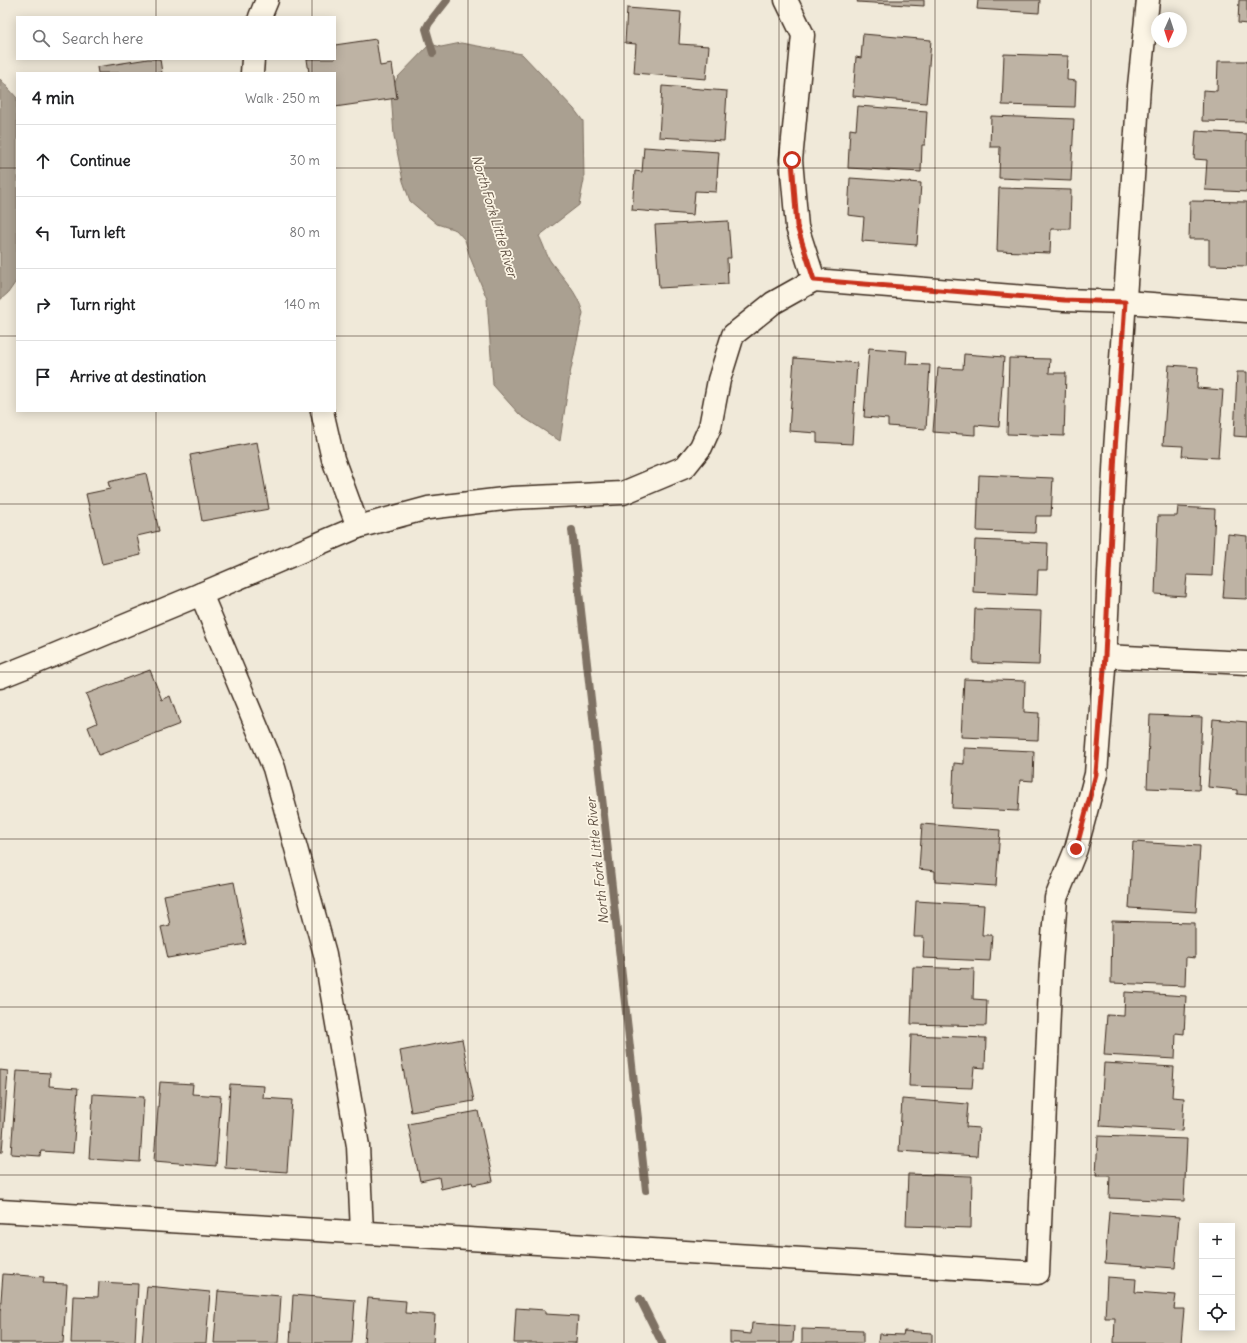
<!DOCTYPE html>
<html lang="en">
<head>
<meta charset="utf-8">
<style>
  body { margin:0; font-family:Delius,sans-serif; background:#f2f2f2; color:#202124 }
  .controls { position:absolute; right:12px; bottom:12px; display:grid; overflow:hidden; border-radius:0px; box-shadow:0 2px 10px #0003 }
  .controls button { width:36px; height:36px; display:grid; place-items:center; padding:0; border:0; border-bottom:1px solid #e0e0e0; background:#fff; color:#202124; font:20px sans-serif }
  .compass { position:absolute; left:1151px; top:12px; width:36px; height:36px; border-radius:50%; background:#fff; box-shadow:0 2px 10px #0003; rotate:183deg }
  .stop { position:absolute; width:12px; height:12px; margin:-9px; border:3px solid #c8321e; border-radius:50%; background:#fff }
  .stop.end { background:#c8321e; border-color:#fff; box-shadow:0 1px 4px #0008 }
  .list { margin:0; padding:0; list-style:none }
  h2 { display:flex; justify-content:space-between; align-items:center; height:52px; margin:0; padding:0 16px; font-size:17px }
  h2 small { font-size:13px; font-weight:400; color:#757577 }
  .list li { display:grid; grid-template-columns:26px 1fr auto; gap:12px; align-items:center; box-sizing:border-box; height:72px; padding:0 16px; border-top:1px solid #e0e0e0 }
  .list b { display:block; font-size:15px; white-space:nowrap }
  .list em { font-size:13px; font-style:normal; color:#757577 }
  .icon { flex:none; width:22px; height:22px; fill:none; stroke:currentColor; stroke-width:2; stroke-linecap:round; stroke-linejoin:round }
  .map { position:relative; flex:none; width:1247px; height:1343px; overflow:hidden }
  .search { position:absolute; background:#fff; box-shadow:0 2px 10px #0003; left:16px; top:16px; width:320px; height:44px; display:flex; align-items:center; gap:10px; box-sizing:border-box; padding:0 14px; border-radius:0px; color:#757577; font-size:15px }
  .panel { position:absolute; background:#fff; box-shadow:0 2px 10px #0003; left:16px; top:72px; width:320px; height:340px; border-radius:0px }
  .map>svg:first-child { display:block }
  .water { fill:#aaa091; stroke:#7e7163 }
  .lines { fill:none; stroke-linecap:round; stroke-linejoin:round }
  .stream { stroke:#7e7163; stroke-width:8 }
  .building { fill:#beb3a4; stroke:#3b2a1e }
  .minor-casing { stroke:#3b2a1e; stroke-width:25 }
  .minor { stroke:#fcf5e5; stroke-width:22 }
  .route { stroke:#c8321e; stroke-width:5 }
  .grid { fill:none; stroke:#3b2a1e; stroke-width:1; stroke-opacity:0.55 }
  .labels { text-anchor:middle; stroke-width:3.5; stroke-linejoin:round; paint-order:stroke }
  .water-label { font-size:13px; font-style:italic; fill:#625346; stroke:#fcf5e5 }
</style>
</head>
<body>
<div class="map">
<svg width="1247" height="1343" viewBox="0 0 1247 1343">
  <rect width="100%" height="100%" fill="#f0e9d9"/>
  <filter id="ink" filterUnits="userSpaceOnUse"><feTurbulence type="fractalNoise" baseFrequency=".025" numOctaves="2"/><feDisplacementMap in="SourceGraphic" scale="8" xChannelSelector="R" yChannelSelector="G"/><feConvolveMatrix kernelMatrix="1 2 1 2 8 2 1 2 1" color-interpolation-filters="sRGB"/></filter>
  <g filter="url(#ink)">
    <g class="water">
      <path d="M461,43L522,54L574,109L583,121L584,180L579,205L539,236C543,243 547,257 551,262C563,278 578,293 583,313L570,374L560,441L520,415L493,385L487,299L470,257L465,240L456,230L437,224L410,201L403,181L394,136L391,92L397,78L430,44L441,47Z"/>
      <polygon points="0,79 17,98 17,280 8,293 0,300"/>
    </g>
    <g class="lines">
      <g class="stream">
        <polyline points="433,53 426,29 429,23 447,0"/>
        <polyline points="572,530 646,1190"/>
        <polyline points="640,1299 662,1343"/>
      </g>
    </g>
    <g class="building">
      <polygon points="858,0 924,0 924,6 857,2"/>
      <polygon points="978,0 1040,0 1039,13 977,9"/>
      <polygon points="1239,0 1247,0 1247,24 1238,23"/>
      <polygon points="627,8 681,12 679,44 709,46 706,79 634,73 636,44 625,43"/>
      <polygon points="863,34 931,40 926,103 853,96 856,57 861,58"/>
      <polygon points="376,39 380,66 392,64 397,98 335,107 335,73 309,73 307,59 335,59 335,45"/>
      <polygon points="1004,54 1068,56 1067,80 1076,81 1075,107 1002,105"/>
      <polygon points="148,59 160,59 162,73 98,73 97,67"/>
      <polygon points="1218,61 1247,61 1247,122 1202,121 1203,90 1217,91"/>
      <polygon points="662,86 727,91 724,141 659,137"/>
      <polygon points="858,106 927,111 925,145 922,145 921,172 848,168 850,129 856,130"/>
      <polygon points="991,116 1074,119 1071,181 999,178 1000,147 990,147"/>
      <polygon points="1196,131 1247,134 1247,192 1205,190 1207,160 1194,159"/>
      <polygon points="644,147 719,152 716,192 695,191 693,215 632,210 635,171 642,172"/>
      <polygon points="850,178 921,183 917,245 862,241 864,217 848,215"/>
      <polygon points="999,188 1071,190 1070,229 1051,229 1050,253 997,251"/>
      <polygon points="1190,201 1247,202 1247,266 1209,265 1209,239 1189,239"/>
      <polygon points="728,221 731,258 727,258 728,284 659,288 655,225"/>
      <polygon points="869,348 907,351 906,364 930,365 926,429 888,426 888,419 864,417"/>
      <polygon points="964,354 1004,357 999,427 975,425 975,435 933,432 938,368 963,369"/>
      <polygon points="794,358 857,363 852,444 817,442 817,433 789,431"/>
      <polygon points="1009,358 1050,359 1049,373 1066,373 1064,436 1007,434"/>
      <polygon points="1169,365 1198,367 1197,388 1223,390 1218,458 1182,456 1183,446 1163,445"/>
      <polygon points="1237,372 1247,372 1247,437 1234,436"/>
      <polygon points="257,442 269,509 202,521 190,455"/>
      <polygon points="146,473 159,531 137,536 141,555 102,564 86,494 110,489 108,482"/>
      <polygon points="979,475 1053,478 1051,516 1036,516 1035,533 977,531"/>
      <polygon points="1178,507 1215,509 1212,576 1187,575 1185,596 1155,594 1158,516 1177,516"/>
      <polygon points="1228,534 1247,536 1247,599 1223,598"/>
      <polygon points="975,540 1048,543 1047,570 1038,570 1037,595 973,592"/>
      <polygon points="975,609 1041,611 1039,665 973,663"/>
      <polygon points="150,670 162,700 170,696 180,724 99,755 88,727 97,723 86,694"/>
      <polygon points="964,679 1025,681 1024,712 1039,713 1038,740 961,737"/>
      <polygon points="1150,715 1202,717 1199,790 1147,788"/>
      <polygon points="1213,719 1247,722 1247,795 1237,794 1237,790 1208,787"/>
      <polygon points="964,748 1034,751 1033,781 1020,780 1018,811 952,808 954,763 964,764"/>
      <polygon points="922,824 1000,830 996,886 935,882 935,871 919,869"/>
      <polygon points="1133,842 1200,846 1196,912 1129,908"/>
      <polygon points="234,882 246,944 168,958 161,927 170,925 164,895"/>
      <polygon points="916,901 984,905 982,935 992,935 990,961 923,958 924,937 914,937"/>
      <polygon points="1112,921 1195,923 1195,958 1186,957 1185,986 1111,983"/>
      <polygon points="913,967 974,969 973,999 987,1000 986,1026 911,1024"/>
      <polygon points="1125,992 1186,996 1184,1034 1176,1033 1175,1059 1104,1055 1107,1015 1124,1016"/>
      <polygon points="911,1035 986,1038 985,1068 974,1067 972,1088 909,1086"/>
      <polygon points="462,1039 474,1101 411,1112 400,1051"/>
      <polygon points="1104,1063 1174,1067 1172,1097 1184,1098 1182,1131 1100,1126"/>
      <polygon points="0,1070 8,1071 2,1152 0,1152"/>
      <polygon points="17,1071 50,1073 49,1086 78,1088 73,1153 41,1151 40,1156 11,1154"/>
      <polygon points="160,1082 193,1084 192,1094 221,1096 216,1166 154,1161"/>
      <polygon points="230,1084 264,1086 263,1098 292,1100 287,1172 225,1168"/>
      <polygon points="93,1094 144,1097 140,1162 89,1159"/>
      <polygon points="902,1099 968,1104 966,1127 979,1128 977,1156 899,1151"/>
      <polygon points="478,1111 493,1181 473,1185 472,1182 441,1189 439,1177 420,1181 408,1124"/>
      <polygon points="1098,1136 1187,1139 1184,1201 1109,1198 1110,1176 1096,1176"/>
      <polygon points="908,1174 972,1176 971,1228 906,1226"/>
      <polygon points="1109,1212 1179,1217 1175,1268 1105,1263"/>
      <polygon points="3,1274 44,1277 43,1283 67,1284 63,1343 0,1343 0,1313"/>
      <polygon points="1107,1277 1136,1279 1135,1292 1176,1295 1174,1309 1184,1309 1181,1343 1114,1343 1115,1318 1105,1318"/>
      <polygon points="99,1282 138,1284 135,1343 71,1343 73,1296 98,1297"/>
      <polygon points="147,1286 210,1292 206,1343 142,1343"/>
      <polygon points="218,1291 281,1296 278,1343 214,1343"/>
      <polygon points="293,1295 355,1300 352,1343 290,1343"/>
      <polygon points="368,1298 406,1301 405,1313 435,1315 433,1343 364,1343"/>
      <polygon points="516,1308 545,1310 545,1314 578,1316 576,1343 514,1343"/>
      <polygon points="752,1323 794,1326 793,1343 730,1343 730,1332 751,1334"/>
      <polygon points="802,1329 863,1331 863,1343 802,1343"/>
      <polygon points="904,1331 932,1333 932,1343 878,1343 879,1334 903,1335"/>
    </g>
    <g class="lines">
      <defs>
        <g id="minor">
          <polyline points="786,0 803,35 791,160 797,227 814,280 1064,300 1125,302 1247,311"/>
          <polyline points="260,17 267,0"/>
          <polyline points="252,73 253,59"/>
          <polyline points="322,411 333,459 358,527"/>
          <polyline points="201,594 274,768 325,954 358,1146 362,1232"/>
          <polyline points="1105,656 1247,663"/>
          <polyline points="0,677 35,663 201,594 358,527 428,508 512,498 623,493 685,467 701,447 710,427 719,380 733,335 773,303 814,280"/>
          <polyline points="0,1211 1038,1273 1051,963 1056,898 1076,849 1096,774 1105,656 1115,450 1139,86 1148,0"/>
        </g>
      </defs>
      <use href="#minor" class="minor-casing"/>
      <use href="#minor" class="minor"/>
    </g>
  </g>
  <g class="lines" filter="url(#ink)">
    <polyline class="route" points="792,160 797,226 814,280 1064,300 1125,302 1115,450 1105,656 1096,774 1076,849"/>
  </g>
  <path class="grid" d="M156,0V17M312,0V17M468,0V1343M624,0V1343M779,0V1343M935,0V1343M1091,0V1343M156,59V73M312,59V73M0,168H17M335,168H1247M0,336H17M335,336H1247M156,411V1343M312,411V1343M0,504H1247M0,672H1247M0,839H1247M0,1007H1247M0,1175H1247"/>
  <g class="labels">
    <g class="water-label">
      <text transform="translate(495 216) rotate(73)" y="5">North Fork Little River</text>
      <text transform="translate(597 861) rotate(-96)" y="5">North Fork Little River</text>
    </g>
  </g>
</svg>
<div class="controls">
<button>+</button>
<button>−</button>
<button><svg class="icon" aria-label="locate" viewBox="0 0 24 24"><circle cx="12" cy="12" r="6"/><path d="M12 2v4M12 18v4M2 12h4M18 12h4"/></svg></button>
</div>
<svg class="compass" viewBox="-18 -18 36 36"><path d="M0-13l5 13h-10z" fill="#e53935"/><path d="M0 13l5-13h-10z" fill="#757577"/></svg>
<div class="stop" style="left:792px;top:160px"></div>
<div class="stop end" style="left:1076px;top:849px"></div>
<div class="search"><svg class="icon" aria-label="search" viewBox="0 0 24 24"><circle cx="10" cy="10" r="6"/><path d="M15 15l6 6"/></svg>Search here</div>
<section class="panel">
<h2>4 min<small>Walk · 250 m</small></h2>
<ul class="list">
<li><svg class="icon" aria-label="ahead" viewBox="0 0 24 24"><path d="M12 20V5M6 11l6-6 6 6"/></svg><div><b>Continue</b></div><em>30 m</em></li>
<li><svg class="icon" aria-label="left" viewBox="0 0 24 24"><path d="M17 20v-9H6M10 6l-5 5 5 5"/></svg><div><b>Turn left</b></div><em>80 m</em></li>
<li><svg class="icon" aria-label="right" viewBox="0 0 24 24"><path d="M7 20v-9h11M14 6l5 5-5 5"/></svg><div><b>Turn right</b></div><em>140 m</em></li>
<li><svg class="icon" aria-label="arrive" viewBox="0 0 24 24"><path d="M6 21V4h12l-3 4 3 4H6"/></svg><div><b>Arrive at destination</b></div></li>
</ul>
</section>
</div>
</body>
</html>
